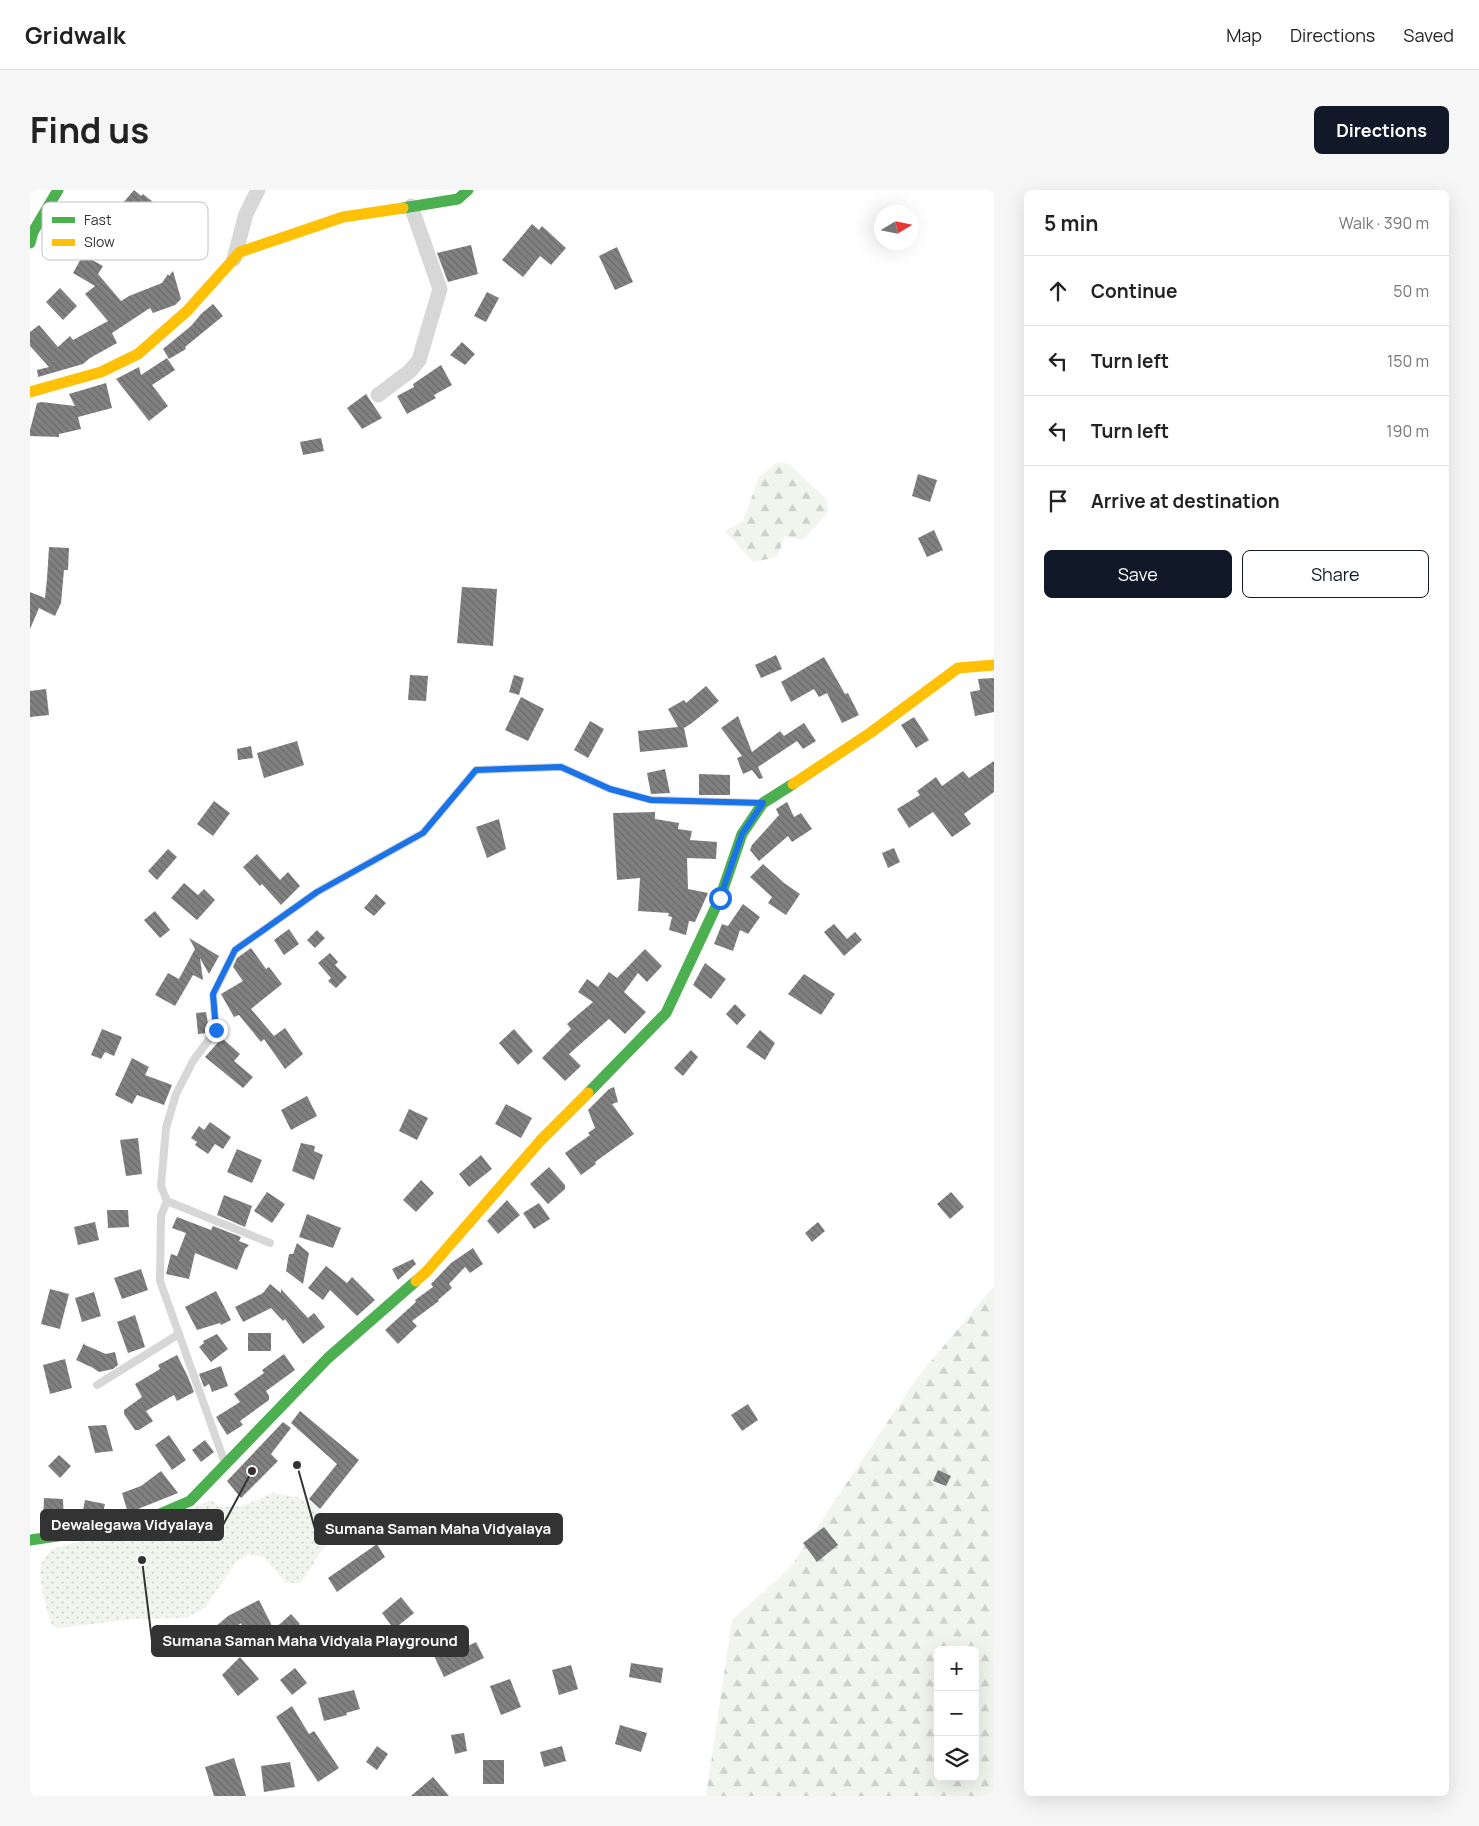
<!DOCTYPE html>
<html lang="en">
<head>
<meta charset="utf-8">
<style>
  body { margin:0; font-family:Manrope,sans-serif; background:#f6f6f6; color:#222 }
  .controls { position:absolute; right:15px; bottom:15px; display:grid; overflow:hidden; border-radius:8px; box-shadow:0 5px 20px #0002 }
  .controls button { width:45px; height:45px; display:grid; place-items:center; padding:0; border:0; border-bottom:1px solid #e0e0e0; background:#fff; color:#222; font:25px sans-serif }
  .compass { position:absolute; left:844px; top:15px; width:45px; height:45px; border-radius:50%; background:#fff; box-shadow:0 5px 20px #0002; rotate:80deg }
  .stop { position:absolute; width:15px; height:15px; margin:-11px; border:4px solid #1a73e8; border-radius:50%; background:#fff }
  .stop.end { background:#1a73e8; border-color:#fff; box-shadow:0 1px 5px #0008 }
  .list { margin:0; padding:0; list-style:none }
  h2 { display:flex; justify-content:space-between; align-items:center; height:65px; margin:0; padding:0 20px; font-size:21px }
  h2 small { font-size:16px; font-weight:400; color:#767676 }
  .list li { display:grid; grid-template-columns:32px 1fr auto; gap:15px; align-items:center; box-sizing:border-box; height:70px; padding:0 20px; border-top:1px solid #e0e0e0 }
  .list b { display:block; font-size:19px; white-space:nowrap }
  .list em { font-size:16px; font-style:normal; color:#767676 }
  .actions { display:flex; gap:10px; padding:15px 20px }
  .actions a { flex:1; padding:11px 0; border:1px solid #111827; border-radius:8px; text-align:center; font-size:18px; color:#111827 }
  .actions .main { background:#111827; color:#fff }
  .icon { flex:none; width:28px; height:28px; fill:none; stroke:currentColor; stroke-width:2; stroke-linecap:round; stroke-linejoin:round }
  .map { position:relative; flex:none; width:964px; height:1606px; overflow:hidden; border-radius:8px }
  header { display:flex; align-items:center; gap:30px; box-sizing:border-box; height:70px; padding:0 25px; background:#fff; border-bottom:1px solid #e0e0e0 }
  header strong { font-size:24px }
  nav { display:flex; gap:28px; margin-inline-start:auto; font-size:18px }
  .intro { display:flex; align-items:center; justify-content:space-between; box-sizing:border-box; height:120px; padding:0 30px }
  h1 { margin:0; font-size:35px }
  .button { padding:12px 22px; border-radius:8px; background:#111827; color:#fff; font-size:18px; font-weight:700 }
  main { display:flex; gap:30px; padding:0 30px }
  aside { flex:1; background:#fff; border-radius:8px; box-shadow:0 5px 20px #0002 }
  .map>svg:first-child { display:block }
  .green { fill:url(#green-dots) }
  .forest { fill:url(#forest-firs); fill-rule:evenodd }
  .building { fill:url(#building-back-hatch) }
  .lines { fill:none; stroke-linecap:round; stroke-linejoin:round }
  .lane { stroke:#d7d7d7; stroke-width:8 }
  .street { stroke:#d7d7d7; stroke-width:15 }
  .fast { stroke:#4caf50; stroke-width:11 }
  .slow { stroke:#ffc107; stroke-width:11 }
  .route { stroke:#1a73e8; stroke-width:6 }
  .key { fill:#fff; stroke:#c2c2c2; stroke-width:1 }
  .key-label { font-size:14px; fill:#333 }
  .leader { fill:none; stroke:#333; stroke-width:2 }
  .callout-dot { fill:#333; stroke:#fff; stroke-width:2 }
  .callout { fill:#333; stroke:#333; stroke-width:2 }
  .callout-label { font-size:15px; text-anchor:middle; font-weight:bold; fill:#fff }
</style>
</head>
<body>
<header>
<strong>Gridwalk</strong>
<nav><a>Map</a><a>Directions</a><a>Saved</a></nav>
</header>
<div class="intro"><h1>Find us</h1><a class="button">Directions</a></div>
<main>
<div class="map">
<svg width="964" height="1606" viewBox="0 0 964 1606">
  <defs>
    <pattern id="green-dots" width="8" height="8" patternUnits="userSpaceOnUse" patternTransform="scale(1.25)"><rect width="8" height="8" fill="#f1f5ed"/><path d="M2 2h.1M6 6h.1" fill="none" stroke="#cfd2cc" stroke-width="1.8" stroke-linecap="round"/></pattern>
    <pattern id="forest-firs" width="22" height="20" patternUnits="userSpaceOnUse" patternTransform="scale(1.25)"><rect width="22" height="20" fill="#f1f5ed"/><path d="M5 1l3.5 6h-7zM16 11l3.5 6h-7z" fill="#cfd2cc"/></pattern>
    <pattern id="building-back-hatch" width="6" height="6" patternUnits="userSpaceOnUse" patternTransform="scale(1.25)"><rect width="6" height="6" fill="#818181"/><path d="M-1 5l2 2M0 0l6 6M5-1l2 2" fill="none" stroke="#6a6a6a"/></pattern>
  </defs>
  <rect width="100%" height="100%" fill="#fff"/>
  <path class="green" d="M242,1303C279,1308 291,1312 305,1348L289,1364L275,1387L270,1393H256L232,1366L218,1365L207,1371L173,1420L155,1428L103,1429L30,1438L22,1436C17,1422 8,1390 11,1376C13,1369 17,1365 22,1359L157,1321L180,1310C202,1325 220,1313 242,1303Z"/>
  <g class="forest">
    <polygon points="748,272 759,274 797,310 798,322 773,350 755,346 747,367 723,372 695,341 713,331 729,287"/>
    <path d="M964,1096V1606H676L702,1430L760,1378L887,1188ZM908,1460H945V1587H908Z"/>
  </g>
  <g class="building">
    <polygon points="104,0 111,6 113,4 128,16 123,23 137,34 130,43 106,24 100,31 87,20"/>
    <polygon points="502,34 509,40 512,36 536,58 521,75 510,66 493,87 472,70"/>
    <polygon points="441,55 448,84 418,92 407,63"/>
    <polygon points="587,57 603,92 585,100 569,66"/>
    <polygon points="53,65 73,76 68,84 91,111 99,106 132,93 138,84 139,86 143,81 151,109 145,115 123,123 120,118 82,143 87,153 60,168 53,174 8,187 7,180 19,177 0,156 0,142 9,135 28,157 40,146 43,150 78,131 55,104 65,96 43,83"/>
    <polygon points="30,98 47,116 33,130 16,112"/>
    <polygon points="457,102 469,108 456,132 444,126"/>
    <polygon points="183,114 193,126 155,157 156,159 139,169 133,159 161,136 172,123"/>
    <polygon points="432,152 445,164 435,175 420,165"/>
    <polygon points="137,168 145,180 122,195 138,216 119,231 86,189 109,177 111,185"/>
    <polygon points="411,175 422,195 404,205 406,208 377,224 367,206 384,197 383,194"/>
    <polygon points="76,193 82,218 48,227 51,239 29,244 29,247 0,246 0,240 7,213 12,212 45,216 39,204"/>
    <polygon points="336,204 352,228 332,239 317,218"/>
    <polygon points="291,248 294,261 273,265 270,252"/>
    <polygon points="888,284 907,290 900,312 882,306"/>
    <polygon points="904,340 913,360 897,367 888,348"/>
    <polygon points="19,357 39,358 38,380 34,380 31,413 25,426 9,418 0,439 0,402 15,408 17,389"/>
    <polygon points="432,397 467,399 463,456 427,453"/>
    <polygon points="746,465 752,479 731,488 725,475"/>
    <polygon points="794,467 815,504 818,503 829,525 812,533 797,503 789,507 784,499 761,512 751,492"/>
    <polygon points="380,485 398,486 396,511 378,510"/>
    <polygon points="484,485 494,488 489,505 479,502"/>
    <polygon points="964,488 964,522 945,526 940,502 950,500 948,489"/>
    <polygon points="676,496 689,511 662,533 654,538 658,557 610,562 608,541 648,537 638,519 654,510 656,513"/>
    <polygon points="16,499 19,525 0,527 0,501"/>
    <polygon points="491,507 514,519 498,551 475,540"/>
    <polygon points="708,526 722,562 750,541 754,546 774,533 786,551 773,559 767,551 728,577 733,588 729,589 722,580 713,584 707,568 712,566 691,538"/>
    <polygon points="884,527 899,550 886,558 871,535"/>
    <polygon points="560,531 574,539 558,568 544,560"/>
    <polygon points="267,551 274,575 234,588 227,563"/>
    <polygon points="221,556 223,568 208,570 207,559"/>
    <polygon points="964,571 964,602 934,624 941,634 922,647 903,622 879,638 867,619 890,605 887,601 906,587 912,596 933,581 939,588"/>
    <polygon points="635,579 640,603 621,604 617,583"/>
    <polygon points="669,584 700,585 700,605 669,605"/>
    <polygon points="184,611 200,623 183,646 167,634"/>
    <polygon points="757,612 764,627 771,623 782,639 762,652 758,646 729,671 720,660 722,655 749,625 746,619"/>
    <polygon points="625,622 625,629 649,633 648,639 662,641 660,650 687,652 686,669 657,668 658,699 678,703 665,732 659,731 656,745 639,740 642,727 638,726 639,723 608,721 610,688 587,690 583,623"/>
    <polygon points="469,629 476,659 457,668 446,637"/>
    <polygon points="864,658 870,672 858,678 852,663"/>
    <polygon points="138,659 147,667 127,690 118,681"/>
    <polygon points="227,664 250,690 258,682 270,696 251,715 232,694 230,696 213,677"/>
    <polygon points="733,674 754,693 770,704 756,725 738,713 742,707 720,687"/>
    <polygon points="154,693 168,705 174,699 185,710 167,730 141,708"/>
    <polygon points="346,704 356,713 344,726 334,718"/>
    <polygon points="713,714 730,727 718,744 710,740 703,761 684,754 692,734 698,736"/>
    <polygon points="125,721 140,740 130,748 114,730"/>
    <polygon points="804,734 817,749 825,742 832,750 814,766 794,742"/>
    <polygon points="259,739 269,754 254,765 244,750"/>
    <polygon points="287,740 295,748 285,758 277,750"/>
    <polygon points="159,748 189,766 179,784 170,768 173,790 163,785 145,816 125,805 138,783 149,789 165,759"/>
    <polygon points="221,758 236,779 239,777 252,794 221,819 244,846 255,838 273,864 255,879 234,849 231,852 209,825 204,827 191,804 213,791 203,777 207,768"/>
    <polygon points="615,759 632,776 617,792 608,783 594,802 616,822 595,844 579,829 539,864 551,876 535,891 512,868 541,839 537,834 563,812 548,802 557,789 568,797 579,782 587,788"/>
    <polygon points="300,763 308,772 305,775 317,787 306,798 298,791 301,788 288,773"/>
    <polygon points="675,773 696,789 681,809 663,795"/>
    <polygon points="774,784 805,804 791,825 758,804"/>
    <polygon points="705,814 716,825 707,835 696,824"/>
    <polygon points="176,822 179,840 177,843 168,844 166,823"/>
    <polygon points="72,839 92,847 84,866 75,862 71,869 61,865"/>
    <polygon points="484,839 503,861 488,875 469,853"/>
    <polygon points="730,840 745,853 735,870 716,857"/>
    <polygon points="192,848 210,864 204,871 223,887 213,898 175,867"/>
    <polygon points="661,860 668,867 653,886 644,878"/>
    <polygon points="102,868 119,877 115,885 142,895 134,915 107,905 102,914 85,905"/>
    <polygon points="584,897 588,912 582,914 604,944 565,972 566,974 551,985 535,963 560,945 558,943 565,938 558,920 579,899"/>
    <polygon points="277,906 287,926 261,940 251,920"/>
    <polygon points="476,914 502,928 491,948 465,934"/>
    <polygon points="379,919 398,928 387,950 369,941"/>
    <polygon points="180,932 201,947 193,959 185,954 178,964 165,955 167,952 161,948 169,936 174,940"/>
    <polygon points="108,948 112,984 96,986 90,950"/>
    <polygon points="271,953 285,956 284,961 293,965 284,990 262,981"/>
    <polygon points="207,959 232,970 222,993 197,982"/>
    <polygon points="451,965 462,979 439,997 429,984"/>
    <polygon points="519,977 535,995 535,999 518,1014 500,994"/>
    <polygon points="391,990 404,1003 386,1022 373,1010"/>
    <polygon points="237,1002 255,1014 242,1033 224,1021"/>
    <polygon points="921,1002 934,1017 920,1029 907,1014"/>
    <polygon points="194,1005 222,1016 215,1037 187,1025"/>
    <polygon points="477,1010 490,1025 468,1044 457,1031"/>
    <polygon points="509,1013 520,1029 504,1039 493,1023"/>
    <polygon points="77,1020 98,1020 99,1037 78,1038"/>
    <polygon points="277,1024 311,1038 303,1058 269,1047"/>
    <polygon points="147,1027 181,1040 183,1036 211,1047 209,1051 219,1055 215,1059 207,1080 165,1063 159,1089 136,1084 141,1064 147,1066 156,1043 142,1038"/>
    <polygon points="65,1032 69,1050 48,1055 44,1037"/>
    <polygon points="788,1032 795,1041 782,1052 775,1043"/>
    <polygon points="267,1053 279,1063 273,1094 256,1081 259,1064 263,1064"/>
    <polygon points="443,1058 453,1074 440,1083 435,1077 419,1094 422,1098 408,1110 409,1111 382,1131 387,1136 368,1154 355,1140 386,1112 385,1110 403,1097 401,1094 421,1073"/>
    <polygon points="383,1069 386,1074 368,1090 362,1079"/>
    <polygon points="296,1076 317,1093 322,1087 345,1110 327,1126 300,1100 293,1110 278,1098"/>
    <polygon points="111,1079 118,1100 92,1109 84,1088"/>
    <polygon points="240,1094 251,1103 251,1099 278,1128 284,1123 295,1137 273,1154 255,1129 253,1131 241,1118 213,1132 205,1117 233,1103"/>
    <polygon points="20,1099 39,1104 30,1139 11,1134"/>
    <polygon points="186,1101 201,1130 191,1135 190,1133 167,1140 155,1117"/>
    <polygon points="64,1102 71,1126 52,1132 45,1108"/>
    <polygon points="105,1125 115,1157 98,1163 87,1132"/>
    <rect x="218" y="1143" width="23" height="18"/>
    <polygon points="187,1144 198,1159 181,1172 169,1157 174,1153 173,1151"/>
    <polygon points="54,1153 55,1155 76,1164 85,1162 88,1175 83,1179 69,1182 60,1176 61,1177 46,1170"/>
    <polygon points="254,1164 265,1180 236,1201 239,1206 239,1210 210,1231 213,1235 197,1245 186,1227 210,1212 204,1204 234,1183 232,1180"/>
    <polygon points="147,1165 158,1187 164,1202 147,1211 144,1205 116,1221 123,1231 109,1240 105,1240 94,1224 94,1220 112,1207 105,1194 130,1179 128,1175"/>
    <polygon points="35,1169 42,1198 20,1204 13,1175"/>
    <polygon points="191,1176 198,1196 182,1202 179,1194 174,1197 169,1184"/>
    <polygon points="718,1214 728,1230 712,1241 701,1225"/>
    <polygon points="270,1221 329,1270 290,1319 279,1309 307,1274 261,1233"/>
    <polygon points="253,1232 261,1238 241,1264 248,1271 211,1308 197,1291"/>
    <polygon points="76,1235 83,1261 65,1263 58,1236"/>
    <polygon points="139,1245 156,1270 142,1280 125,1255"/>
    <polygon points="175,1250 184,1262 171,1272 162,1260"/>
    <polygon points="29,1265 41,1276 30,1288 18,1276"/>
    <polygon points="908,1280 921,1286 916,1296 903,1291"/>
    <polygon points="131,1281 148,1303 98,1323 92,1303 111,1296"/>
    <polygon points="14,1308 33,1309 34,1332 13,1332"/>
    <polygon points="55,1310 75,1314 72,1327 51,1330"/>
    <polygon points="794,1337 808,1355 787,1372 773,1353"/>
    <polygon points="347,1354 355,1367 307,1402 298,1388"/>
    <polygon points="371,1407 384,1423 364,1439 352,1423"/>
    <polygon points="229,1410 242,1436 216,1448 211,1433 186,1455 177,1444 198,1426"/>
    <polygon points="261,1424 270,1434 266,1438 275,1448 259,1462 241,1442"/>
    <polygon points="415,1440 426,1462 446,1452 454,1468 414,1487 396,1449"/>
    <polygon points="210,1467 229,1489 208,1506 192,1485"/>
    <polygon points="601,1473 633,1478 631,1493 599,1487"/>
    <polygon points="541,1475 548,1499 529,1505 522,1480"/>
    <polygon points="265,1478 277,1493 262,1505 250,1490"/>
    <polygon points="480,1489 491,1517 471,1525 460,1496"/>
    <polygon points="324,1500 330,1519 316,1523 317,1525 294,1531 288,1508"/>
    <polygon points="262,1516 279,1544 284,1541 309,1578 288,1592 246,1527"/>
    <polygon points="590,1535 617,1543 611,1562 585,1554"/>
    <polygon points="434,1543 437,1561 425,1564 421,1545"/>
    <polygon points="347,1556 358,1564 347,1580 336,1572"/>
    <polygon points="532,1556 536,1571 514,1577 510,1562"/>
    <polygon points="204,1568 216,1606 184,1606 175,1577"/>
    <rect x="453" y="1570" width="21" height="24"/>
    <polygon points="260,1572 265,1597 234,1602 231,1576"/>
    <polygon points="403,1587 419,1606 381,1606"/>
  </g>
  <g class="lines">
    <g class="lane">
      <polyline points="137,1011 240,1053"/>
      <polyline points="67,1195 149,1144"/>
      <polyline points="195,1273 130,1091 131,1026 137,1011 131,996 136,938 146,904 163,871 186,840 183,805 205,760 287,702 393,643 446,580 531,577 580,599 621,610 729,613"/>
    </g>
    <g class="street">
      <polyline points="204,69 216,24 228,0"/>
      <polyline points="348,205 380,181 389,170 410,99 381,16"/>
    </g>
    <g class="fast">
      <polyline points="373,18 428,9 438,0"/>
      <polyline points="0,53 3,42 28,0"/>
      <polyline points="558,903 636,823 690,708 712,644 733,613 763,594"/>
      <polyline points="0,1350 104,1335 160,1311 298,1168 386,1091"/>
    </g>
    <g class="slow">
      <polyline points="0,202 71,182 108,164 157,121 210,62 313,27 373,18"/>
      <polyline points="763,594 840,543 928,478 964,475"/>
      <polyline points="386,1091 397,1081 510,951 558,903"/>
    </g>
  </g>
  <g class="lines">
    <polyline class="route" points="186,840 183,804 205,760 287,702 393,643 446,580 531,577 580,599 621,610 733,613 712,644 690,708"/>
  </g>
  <rect x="12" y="12" width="166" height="58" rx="8" class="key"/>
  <rect x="22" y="27" width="23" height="6" fill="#4caf50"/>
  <rect x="22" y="49" width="23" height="7" fill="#ffc107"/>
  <g class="key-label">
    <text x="54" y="35">Fast</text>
    <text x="54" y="57">Slow</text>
  </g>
  <path class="leader" d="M222 1281L193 1335M267 1275L285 1339M112 1370L122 1451"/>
  <g class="callout-dot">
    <circle cx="222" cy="1281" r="5"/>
    <circle cx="267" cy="1275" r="5"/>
    <circle cx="112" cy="1370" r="5"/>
  </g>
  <g class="callout">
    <rect x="11" y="1320" width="182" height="30" rx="5"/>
    <rect x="285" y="1324" width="247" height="30" rx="5"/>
    <rect x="122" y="1436" width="316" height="30" rx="5"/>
  </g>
  <g class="callout-label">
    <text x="102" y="1340">Dewalegawa Vidyalaya</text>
    <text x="408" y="1344">Sumana Saman Maha Vidyalaya</text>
    <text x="280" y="1456">Sumana Saman Maha Vidyala Playground</text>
  </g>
</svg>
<div class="controls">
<button>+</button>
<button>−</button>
<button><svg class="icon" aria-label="layers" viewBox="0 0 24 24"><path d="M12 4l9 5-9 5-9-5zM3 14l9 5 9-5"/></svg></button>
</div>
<svg class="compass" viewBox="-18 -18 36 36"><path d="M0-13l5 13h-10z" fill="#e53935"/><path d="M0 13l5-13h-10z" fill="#767676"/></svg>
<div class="stop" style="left:690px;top:708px"></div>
<div class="stop end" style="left:186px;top:840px"></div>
</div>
<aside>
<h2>5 min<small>Walk · 390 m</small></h2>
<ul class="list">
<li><svg class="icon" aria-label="ahead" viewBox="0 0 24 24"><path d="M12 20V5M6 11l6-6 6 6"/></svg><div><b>Continue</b></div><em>50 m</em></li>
<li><svg class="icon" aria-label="left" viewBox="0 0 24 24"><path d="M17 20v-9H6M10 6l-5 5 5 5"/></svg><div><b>Turn left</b></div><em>150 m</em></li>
<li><svg class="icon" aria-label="left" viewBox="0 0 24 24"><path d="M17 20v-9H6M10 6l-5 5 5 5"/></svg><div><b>Turn left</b></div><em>190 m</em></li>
<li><svg class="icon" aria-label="arrive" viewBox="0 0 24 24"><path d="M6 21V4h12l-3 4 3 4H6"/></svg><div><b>Arrive at destination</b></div></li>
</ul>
<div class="actions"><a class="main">Save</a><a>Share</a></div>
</aside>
</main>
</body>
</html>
